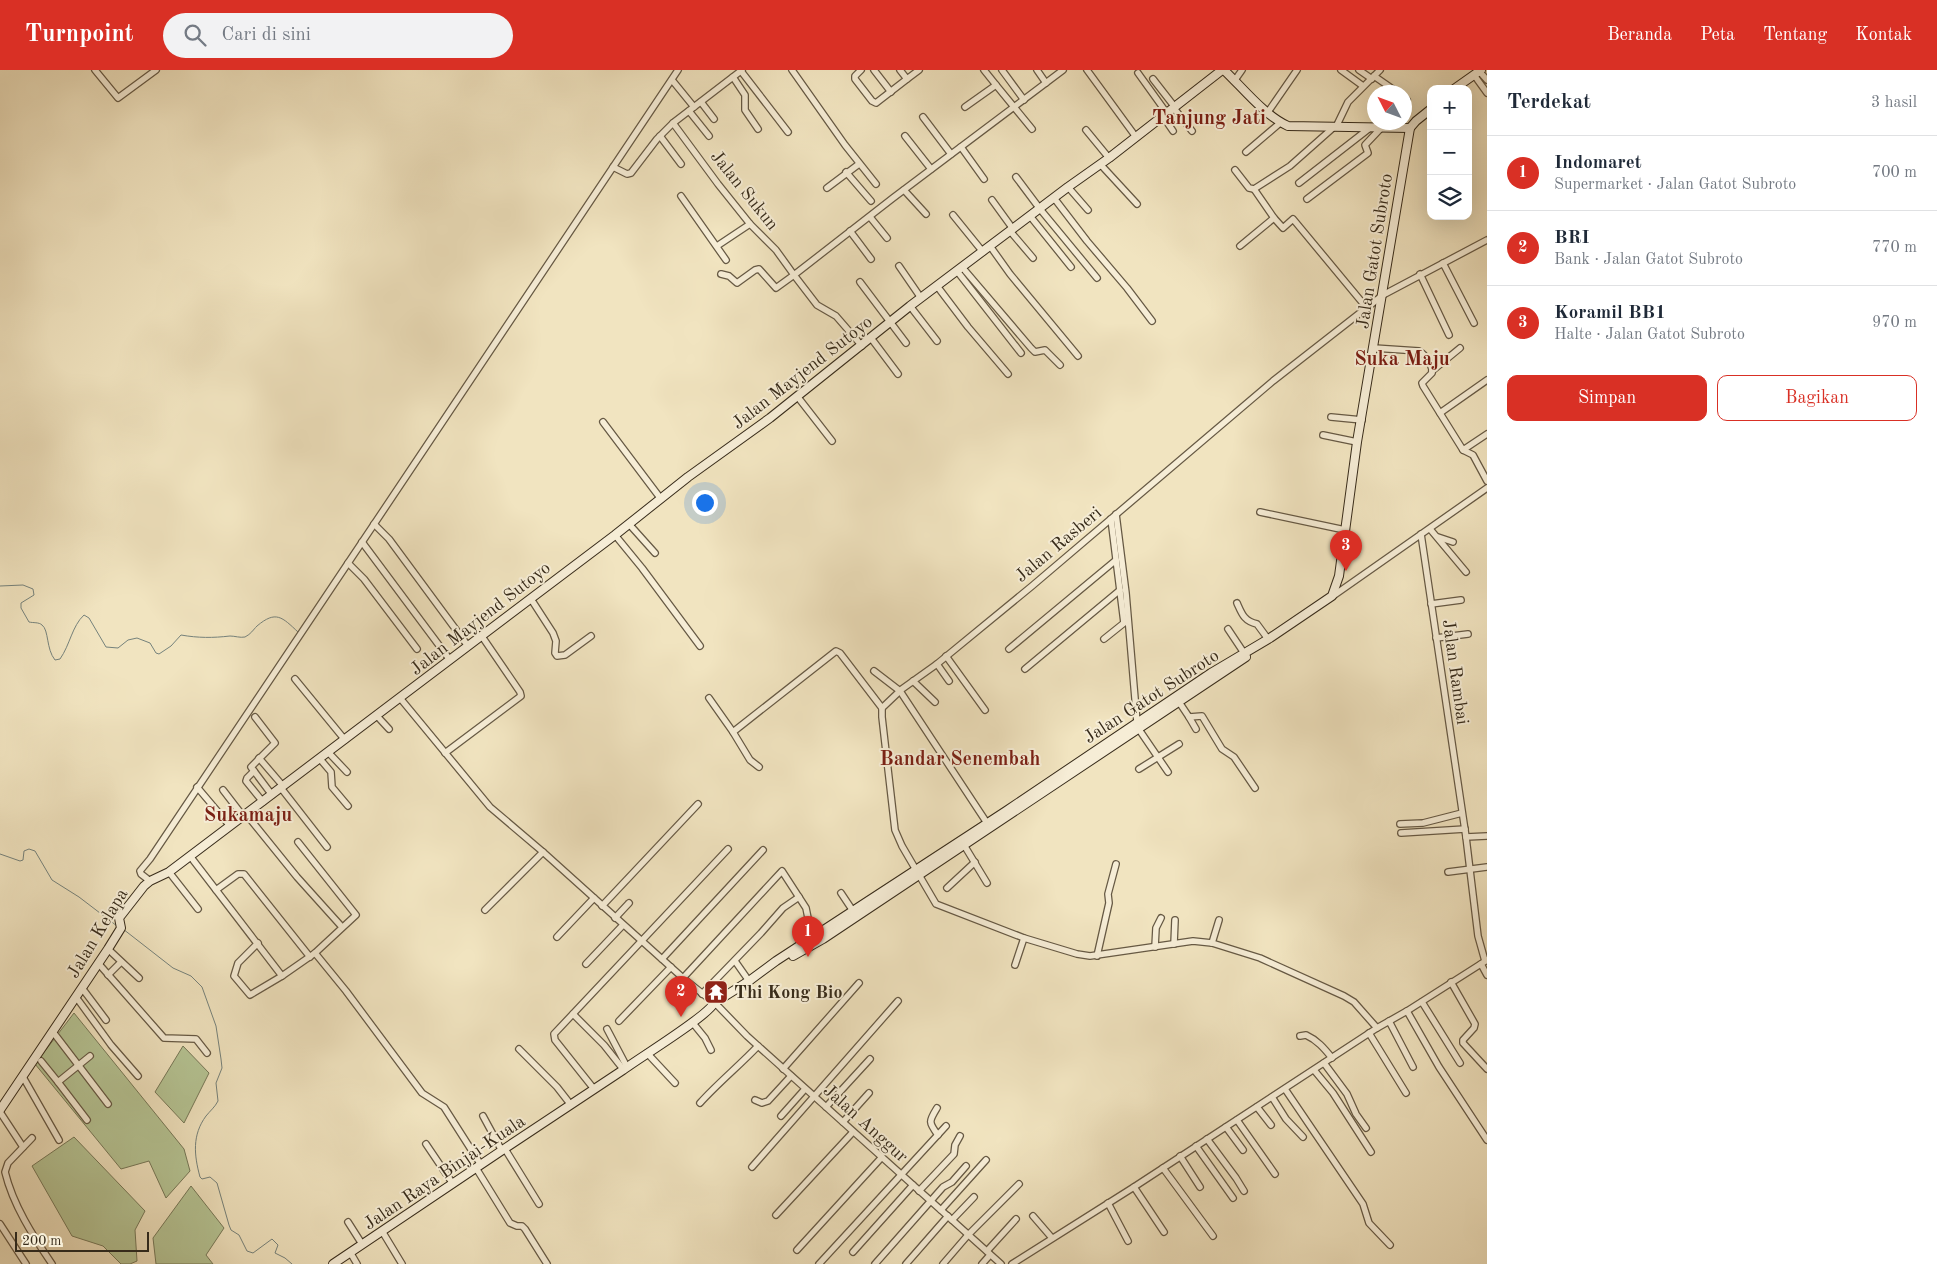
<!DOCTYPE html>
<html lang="id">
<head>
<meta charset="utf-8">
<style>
  body { margin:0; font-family:"Old Standard TT",serif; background:#f2f2f3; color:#1f2937 }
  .controls { position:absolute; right:15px; top:15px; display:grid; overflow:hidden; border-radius:10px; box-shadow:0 5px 20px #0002 }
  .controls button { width:45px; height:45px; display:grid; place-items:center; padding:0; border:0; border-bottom:1px solid #e0e1e3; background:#fff; color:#1f2937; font:25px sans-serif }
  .compass { position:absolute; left:1367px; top:15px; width:45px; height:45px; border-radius:50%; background:#fff; box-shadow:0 5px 20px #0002; rotate:312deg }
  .scale { position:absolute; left:15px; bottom:12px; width:134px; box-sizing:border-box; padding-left:5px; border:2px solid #372b1a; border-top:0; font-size:14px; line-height:18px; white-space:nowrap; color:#372b1a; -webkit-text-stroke:4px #f6edd6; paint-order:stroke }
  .you { position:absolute; left:704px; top:432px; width:18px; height:18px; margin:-12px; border:4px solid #fff; border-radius:50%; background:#1a73e8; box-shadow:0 0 0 8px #1a73e833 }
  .badge { display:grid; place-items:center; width:32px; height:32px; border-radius:50%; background:#d93025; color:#fff; font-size:16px; font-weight:700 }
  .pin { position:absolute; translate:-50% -41px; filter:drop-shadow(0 1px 2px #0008) }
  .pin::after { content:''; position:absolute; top:26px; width:18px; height:15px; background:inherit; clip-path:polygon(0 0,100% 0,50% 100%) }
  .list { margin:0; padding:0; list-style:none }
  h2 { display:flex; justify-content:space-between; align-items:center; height:65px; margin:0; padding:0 20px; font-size:21px }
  h2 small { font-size:16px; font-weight:400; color:#747a83 }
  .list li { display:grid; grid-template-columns:32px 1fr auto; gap:15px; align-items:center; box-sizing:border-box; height:75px; padding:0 20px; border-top:1px solid #e0e1e3 }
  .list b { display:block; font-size:19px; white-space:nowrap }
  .list p { margin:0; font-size:16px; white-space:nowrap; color:#747a83 }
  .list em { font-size:16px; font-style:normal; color:#747a83 }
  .actions { display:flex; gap:10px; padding:15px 20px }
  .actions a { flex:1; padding:11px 0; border:1px solid #d93025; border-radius:10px; text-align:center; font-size:18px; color:#d93025 }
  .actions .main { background:#d93025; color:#fff }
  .icon { flex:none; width:28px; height:28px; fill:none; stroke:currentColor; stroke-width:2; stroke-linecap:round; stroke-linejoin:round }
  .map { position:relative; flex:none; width:1487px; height:1194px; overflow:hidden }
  header { display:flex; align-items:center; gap:30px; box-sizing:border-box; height:70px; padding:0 25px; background:#d93025; color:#fff }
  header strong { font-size:24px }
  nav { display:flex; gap:28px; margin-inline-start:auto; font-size:18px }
  .search { width:350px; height:45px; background:#f2f2f3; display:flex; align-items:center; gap:12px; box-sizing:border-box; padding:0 18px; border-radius:28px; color:#747a83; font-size:19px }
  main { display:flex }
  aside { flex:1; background:#fff }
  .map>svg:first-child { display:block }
  .green { fill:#b6c595; stroke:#767858 }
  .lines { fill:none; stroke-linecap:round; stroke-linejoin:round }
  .stream { stroke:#75827c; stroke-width:1 }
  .street-casing { stroke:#665944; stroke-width:8 }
  .secondary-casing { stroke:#372b1a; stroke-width:10 }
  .street { stroke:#f6edd6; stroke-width:5.5 }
  .secondary { stroke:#f6edd6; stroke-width:8 }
  .labels { text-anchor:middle; stroke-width:4; stroke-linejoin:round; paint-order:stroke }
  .street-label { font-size:18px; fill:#372b1a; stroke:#f6edd6 }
  .poi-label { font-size:18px; font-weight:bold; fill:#372b1a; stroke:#f6edd6; text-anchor:start }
  .quarter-label { font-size:20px; font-weight:bold; fill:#7a1f14; stroke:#f6edd6 }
</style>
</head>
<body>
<header>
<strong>Turnpoint</strong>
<div class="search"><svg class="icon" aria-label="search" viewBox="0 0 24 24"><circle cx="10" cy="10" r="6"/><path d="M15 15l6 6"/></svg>Cari di sini</div>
<nav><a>Beranda</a><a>Peta</a><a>Tentang</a><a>Kontak</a></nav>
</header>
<main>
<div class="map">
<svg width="1487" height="1194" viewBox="0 0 1487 1194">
  <rect width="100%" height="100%" fill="#f1e4c0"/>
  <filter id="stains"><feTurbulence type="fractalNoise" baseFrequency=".004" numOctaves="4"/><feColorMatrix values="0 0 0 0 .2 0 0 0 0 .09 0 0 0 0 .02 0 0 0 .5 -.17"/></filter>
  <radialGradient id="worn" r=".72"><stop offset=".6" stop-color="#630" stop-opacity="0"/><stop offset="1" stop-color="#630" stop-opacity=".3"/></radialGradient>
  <g class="green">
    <polygon points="74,943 184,1079 190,1101 166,1128 149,1091 121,1099 35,994"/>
    <polygon points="183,976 209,1003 184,1053 155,1022"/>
    <polygon points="74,1067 145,1141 135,1160 137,1191 130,1194 121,1194 103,1176 72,1166 32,1096"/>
    <polygon points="191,1116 224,1158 206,1185 213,1194 156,1194 153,1168"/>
  </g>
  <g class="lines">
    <g class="stream">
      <path d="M0,516L23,515L33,519L34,525L21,533V538L29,552C33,553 39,552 42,555C49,560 46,579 55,590L60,589C70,575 72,556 84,545L89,548L106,577L118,578L128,570L137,568L150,573L156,583L159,584L171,576L181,565C198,568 213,568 230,566C235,566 240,568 245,567C251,564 253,560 257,556C276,540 282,547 298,562"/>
      <polyline points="0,784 20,791 23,790 24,781 29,779 35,781 52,810 79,827 117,856"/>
      <path d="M123,859L173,898L191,906L202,917L216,956L221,989L222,998L216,1013L218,1031C215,1037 210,1041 206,1046C192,1065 194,1085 200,1107L202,1109L210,1107L217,1113L229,1155L231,1160L239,1165L247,1181L253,1183L272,1169L278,1175L275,1183L285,1188L292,1194"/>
    </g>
    <defs>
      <g id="street">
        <polyline points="95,0 118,28 156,0"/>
        <polyline points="792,0 845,75 876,114"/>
        <polyline points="861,0 855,6 855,9 872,31 876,33 907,9 900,0"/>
        <polyline points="874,0 891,22"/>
        <polyline points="984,0 996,15"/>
        <polyline points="1002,0 1024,30"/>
        <polyline points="1037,0 1046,13"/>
        <polyline points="1087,0 1136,67"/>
        <polyline points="1341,0 1363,16"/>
        <polyline points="1359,0 1372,9"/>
        <polyline points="741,1 788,62"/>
        <polyline points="1479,1 1487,10"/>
        <polyline points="1138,3 1166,42"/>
        <polyline points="1474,5 1487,23"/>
        <polyline points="1374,6 1397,22"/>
        <polyline points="733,7 745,25 745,40 758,59"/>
        <polyline points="907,9 919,0"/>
        <polyline points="1153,9 1174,36"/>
        <polyline points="672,10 694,37"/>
        <polyline points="1235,10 1242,0"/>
        <polyline points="1404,28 1407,30"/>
        <polyline points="701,32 714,49"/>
        <polyline points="965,37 996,15 1032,59"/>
        <polyline points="1173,37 1192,61"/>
        <polyline points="689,41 709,66"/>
        <polyline points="1268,42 1297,0"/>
        <polyline points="1162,45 1173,61"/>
        <polyline points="923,47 951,84"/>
        <polyline points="673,53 718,114 750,154 776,180 794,205 776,218 759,199 755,200 737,213 729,206 721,204"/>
        <polyline points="1336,57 1348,32 1380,0"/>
        <polyline points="1086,60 1109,88"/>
        <polyline points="660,66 681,94"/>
        <polyline points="905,66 931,99"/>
        <polyline points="961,77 984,109"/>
        <polyline points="1246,82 1280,53"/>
        <polyline points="1101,95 1137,134"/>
        <polyline points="613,97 627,104 631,103 657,69 673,53 742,0"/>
        <polyline points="1235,100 1249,118 1254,119 1290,96 1334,57"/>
        <polyline points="846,102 871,131"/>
        <polyline points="1016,107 1040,139 1097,208"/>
        <polyline points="1299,113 1371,57"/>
        <polyline points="1068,117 1088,140"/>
        <polyline points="827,118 859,94"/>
        <polyline points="1254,119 1274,148 1283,158 1293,149 1366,237"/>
        <polyline points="904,120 926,144"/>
        <polyline points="681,126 726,190"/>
        <polyline points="1054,128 1087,171 1127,218 1152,251"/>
        <polyline points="1307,129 1368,83 1365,75 1382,57"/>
        <polyline points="992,130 1013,159"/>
        <polyline points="953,145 983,182"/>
        <polyline points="1030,146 1071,197"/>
        <polyline points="870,147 887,168"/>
        <polyline points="850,161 871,189"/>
        <polyline points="1010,161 1033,188"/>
        <polyline points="717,176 750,154"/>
        <polyline points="990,176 1010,204 1078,286"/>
        <polyline points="1240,176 1274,148"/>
        <polyline points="1443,193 1474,253"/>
        <polyline points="899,196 921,228"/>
        <polyline points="962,197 1031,278 1035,282 1045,280 1060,295"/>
        <polyline points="957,201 1021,283"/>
        <polyline points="1420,204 1449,265"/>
        <polyline points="860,212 906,273"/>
        <polyline points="937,216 968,257 1008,304"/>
        <polyline points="910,236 937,271"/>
        <polyline points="871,268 898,304"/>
        <polyline points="862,276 836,246 817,235 794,205 893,128 1063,0"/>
        <path d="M1374,278L1419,281C1425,284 1433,296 1432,303L1422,313L1423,316L1463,380L1473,385L1487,411"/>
        <polyline points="1432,301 1460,278"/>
        <polyline points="797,326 832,371"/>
        <polyline points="1440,343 1487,310"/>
        <polyline points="1331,347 1362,350"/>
        <polyline points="603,352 661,429"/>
        <polyline points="1323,365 1357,372"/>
        <polyline points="1463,380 1487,364"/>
        <polyline points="1260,442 1345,460"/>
        <polyline points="1116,444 1126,523 1137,652 1138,658 1168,702"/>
        <polyline points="374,454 389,469 468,576"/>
        <polyline points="629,454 655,483"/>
        <polyline points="1430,459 1466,502"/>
        <polyline points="1421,464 1466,767 1478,866 1485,891"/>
        <polyline points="615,465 642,498 700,576"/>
        <polyline points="1438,467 1453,472"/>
        <polyline points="362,472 450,590"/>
        <polyline points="348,493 364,509 417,579"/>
        <polyline points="1333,526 1487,418"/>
        <polyline points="531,529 553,563 556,571 555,583 557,586 565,585 591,566"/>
        <path d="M1237,533C1242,544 1244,551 1257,554L1268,569"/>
        <polyline points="1431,534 1461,530"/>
        <polyline points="1228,559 1244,583"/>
        <polyline points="1436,568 1468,564"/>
        <polyline points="1104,569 1124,553 1111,449"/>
        <polyline points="1009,579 1116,490"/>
        <polyline points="946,586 985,640"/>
        <polyline points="937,594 949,611"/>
        <polyline points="1025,599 1120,520"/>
        <polyline points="874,601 900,621 987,753"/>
        <polyline points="295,609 345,670"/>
        <polyline points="913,611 935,632"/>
        <polyline points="400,628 490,737 543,782 683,908 718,936 747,966 1001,1194"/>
        <polyline points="709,628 733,662"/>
        <polyline points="1179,632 1189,647 1202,646 1222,679 1234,687 1255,718"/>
        <polyline points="377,646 389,659"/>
        <polyline points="255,647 275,673 251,697 272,725"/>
        <polyline points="1189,647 1196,659"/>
        <polyline points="328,682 347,702"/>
        <polyline points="445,683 521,626 520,622 481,565"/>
        <polyline points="259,688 283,716"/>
        <polyline points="320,689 331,702 332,717 348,736"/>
        <polyline points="759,697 750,690 733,662 836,581 840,583 882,638"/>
        <polyline points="1139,699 1179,674"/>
        <polyline points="254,701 247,708 246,711 263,732"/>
        <polyline points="197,717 230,756"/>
        <polyline points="281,718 327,777"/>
        <polyline points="223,720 243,746"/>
        <polyline points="246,744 297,807 342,857"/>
        <polyline points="1400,754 1423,753 1462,743"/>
        <polyline points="1401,763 1465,759"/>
        <polyline points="1466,767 1487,766"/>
        <polyline points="964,775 987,813"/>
        <polyline points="190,786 282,906 315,883 356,845 298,772"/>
        <polyline points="169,802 198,839"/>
        <polyline points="1448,802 1487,797"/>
        <polyline points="150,811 141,804 140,801 150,789 678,0"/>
        <polyline points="947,818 975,792"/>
        <polyline points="216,820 238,804 244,804 310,887"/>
        <polyline points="841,823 853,841"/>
        <polyline points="602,836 698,734"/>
        <polyline points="485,840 543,782"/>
        <polyline points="615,848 629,833"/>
        <polyline points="557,867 594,828"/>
        <polyline points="258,873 238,893 234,906 250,925 282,906"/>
        <polyline points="1212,873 1219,850"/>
        <polyline points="1174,874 1175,850"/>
        <polyline points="1155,877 1156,858 1161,848"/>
        <polyline points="108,879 139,908"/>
        <polyline points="315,883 346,921 422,1023 444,1037 481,1095"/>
        <polyline points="1097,886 1109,833 1108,824 1116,794"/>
        <polyline points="662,889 763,780"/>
        <polyline points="735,891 749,911"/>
        <polyline points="98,893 164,968 196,969 207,983"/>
        <polyline points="586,894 623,855"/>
        <polyline points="1481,894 1487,905"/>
        <polyline points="1015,895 1024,868"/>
        <polyline points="108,905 121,892"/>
        <polyline points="683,908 782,801 806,838 808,848 819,866"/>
        <polyline points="1451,912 1475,954 1474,958 1463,970 1463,973 1487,999"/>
        <polyline points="82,918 106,950"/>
        <polyline points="702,924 761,863 783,838 799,827"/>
        <polyline points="76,927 111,975 138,1006"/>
        <polyline points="1422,932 1460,993"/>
        <polyline points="1407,941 1439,997 1487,1070"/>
        <polyline points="573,944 604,975 623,999"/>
        <polyline points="619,951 671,897"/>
        <polyline points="1389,951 1413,997"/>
        <polyline points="692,952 705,968 711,980"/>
        <polyline points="1377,958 1354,932 1344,926 1260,888 1212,873 1193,871 1090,886 1077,884 1024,868 936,834 902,776 895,760 882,647 882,638 902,619 937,594 1032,516 1273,311 1383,225 1487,170"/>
        <polyline points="607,959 627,997"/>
        <polyline points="53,962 108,1034"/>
        <polyline points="1369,963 1406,1023"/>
        <path d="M1300,966L1306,965C1317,970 1324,978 1332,988"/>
        <polyline points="519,979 557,1017 571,1035"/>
        <polyline points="647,983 675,1013"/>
        <polyline points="41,991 58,1012 90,986"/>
        <polyline points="1324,993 1347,1024 1356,1044 1366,1058"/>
        <polyline points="783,999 859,913"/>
        <polyline points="1314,1000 1333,1023 1371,1082"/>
        <polyline points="23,1007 59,1070"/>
        <polyline points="58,1012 87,1050"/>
        <polyline points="594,1019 555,970 554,964 728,779"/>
        <polyline points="1285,1019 1363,1134 1369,1153 1390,1175"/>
        <polyline points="1272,1027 1286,1049 1303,1067"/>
        <polyline points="755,1030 762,1033 768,1031 791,1006"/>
        <path d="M700,1033C718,1013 739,996 758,976"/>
        <polyline points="826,1037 870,989"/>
        <polyline points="1257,1037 1271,1055"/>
        <path d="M937,1038C929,1051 928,1052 938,1065"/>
        <polyline points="0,1042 23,1077"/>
        <polyline points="483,1046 502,1081"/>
        <polyline points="781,1046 805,1019"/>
        <polyline points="1237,1050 1275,1104"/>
        <polyline points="843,1052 869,1023"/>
        <polyline points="1226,1057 1243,1080"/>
        <path d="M32,1068L8,1093L5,1102C13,1135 33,1166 52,1194"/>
        <polyline points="1207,1069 1236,1108 1244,1121"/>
        <polyline points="426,1074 453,1114"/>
        <polyline points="1196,1076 1233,1128"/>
        <polyline points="505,1079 539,1134"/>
        <polyline points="1180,1086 1200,1117"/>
        <polyline points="752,1097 898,931"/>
        <polyline points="476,1098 510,1153 517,1156 522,1156 525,1159 547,1194"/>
        <polyline points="1163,1098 1213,1166"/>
        <polyline points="1134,1117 1164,1162"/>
        <polyline points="919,1121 954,1084 955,1075 960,1066"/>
        <polyline points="1108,1133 1128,1171"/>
        <polyline points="941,1140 986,1090"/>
        <polyline points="776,1145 853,1062"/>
        <polyline points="1033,1146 1052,1168"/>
        <polyline points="952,1150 974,1127"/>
        <polyline points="348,1152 362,1174"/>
        <polyline points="0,1154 26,1194"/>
        <polyline points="382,1161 402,1194"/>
        <polyline points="797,1180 882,1087"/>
        <polyline points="987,1181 1016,1149"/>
        <polyline points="350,1182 357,1194"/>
        <polyline points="853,1182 913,1115"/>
        <polyline points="819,1194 946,1056"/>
        <polyline points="875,1194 943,1117 952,1112 966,1096"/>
        <polyline points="906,1194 948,1146"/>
        <polyline points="943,1194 968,1165 1019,1114"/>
        <polyline points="982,1194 990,1185"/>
        <polyline points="1012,1194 1134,1117 1377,958 1407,941 1487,890"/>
      </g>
      <g id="secondary">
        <path d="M1224,0C1242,17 1265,46 1288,56L1410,58"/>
        <polyline points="1454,19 1481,0"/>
        <polyline points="793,886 823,869 1246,587"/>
        <polyline points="0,1040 108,879 121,858 119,848 144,816 150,811 169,802 615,465 688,407 770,348 910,236 1068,117 1109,88 1222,0"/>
        <path d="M333,1194C429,1129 526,1064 623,1000C639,988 708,946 714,933L749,911L776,891L1006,741L1211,603L1270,568L1332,526L1339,506L1357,372L1410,58L1416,51L1431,39"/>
      </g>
    </defs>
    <use href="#street" class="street-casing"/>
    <use href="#secondary" class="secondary-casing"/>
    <use href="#street" class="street"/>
    <use href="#secondary" class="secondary"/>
  </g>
  <defs>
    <symbol id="temple-square" viewBox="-11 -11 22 22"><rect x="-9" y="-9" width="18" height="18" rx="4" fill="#8f2418" stroke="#f6edd6"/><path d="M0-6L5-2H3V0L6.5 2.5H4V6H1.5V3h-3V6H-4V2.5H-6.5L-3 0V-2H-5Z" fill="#fff"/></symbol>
  </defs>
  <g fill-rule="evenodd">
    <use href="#temple-square" x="702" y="908" width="28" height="28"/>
  </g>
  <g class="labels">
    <g class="street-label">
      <text transform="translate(745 120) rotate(51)" y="6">Jalan Sukun</text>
      <text transform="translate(1374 181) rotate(-81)" y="6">Jalan Gatot Subroto</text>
      <text transform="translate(802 302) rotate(-38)" y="6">Jalan Mayjend Sutoyo</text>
      <text transform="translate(1058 474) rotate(-40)" y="6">Jalan Rasberi</text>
      <text transform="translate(480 548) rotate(-38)" y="6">Jalan Mayjend Sutoyo</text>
      <text transform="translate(1456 602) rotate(82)" y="6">Jalan Rambai</text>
      <text transform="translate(1151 626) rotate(-33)" y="6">Jalan Gatot Subroto</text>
      <text transform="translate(97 863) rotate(-59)" y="6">Jalan Kelapa</text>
      <text transform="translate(866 1053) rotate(42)" y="6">Jalan Anggur</text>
      <text transform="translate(444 1102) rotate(-34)" y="6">Jalan Raya Binjai-Kuala</text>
    </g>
    <g class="poi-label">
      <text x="734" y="928">Thi Kong Bio</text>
    </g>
    <g class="quarter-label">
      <text x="1209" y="54">Tanjung Jati</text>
      <text x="1402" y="295">Suka Maju</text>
      <text x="960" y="695">Bandar Senembah</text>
      <text x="248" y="751">Sukamaju</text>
    </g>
  </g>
  <rect width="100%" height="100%" filter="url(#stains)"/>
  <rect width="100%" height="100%" fill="url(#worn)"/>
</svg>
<div class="controls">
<button>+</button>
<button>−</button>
<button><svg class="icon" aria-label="layers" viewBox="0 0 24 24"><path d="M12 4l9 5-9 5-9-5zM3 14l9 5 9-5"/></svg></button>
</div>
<svg class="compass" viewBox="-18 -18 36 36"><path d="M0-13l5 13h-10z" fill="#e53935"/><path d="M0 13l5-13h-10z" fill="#747a83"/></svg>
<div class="scale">200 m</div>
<div class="you"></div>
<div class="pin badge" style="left:808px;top:887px">1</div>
<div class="pin badge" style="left:681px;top:947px">2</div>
<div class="pin badge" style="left:1346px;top:501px">3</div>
</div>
<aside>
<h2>Terdekat<small>3 hasil</small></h2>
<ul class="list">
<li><span class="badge">1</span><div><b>Indomaret</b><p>Supermarket · Jalan Gatot Subroto</p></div><em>700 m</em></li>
<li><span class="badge">2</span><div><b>BRI</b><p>Bank · Jalan Gatot Subroto</p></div><em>770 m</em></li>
<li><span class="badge">3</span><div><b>Koramil BB1</b><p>Halte · Jalan Gatot Subroto</p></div><em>970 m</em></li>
</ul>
<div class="actions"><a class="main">Simpan</a><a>Bagikan</a></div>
</aside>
</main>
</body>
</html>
